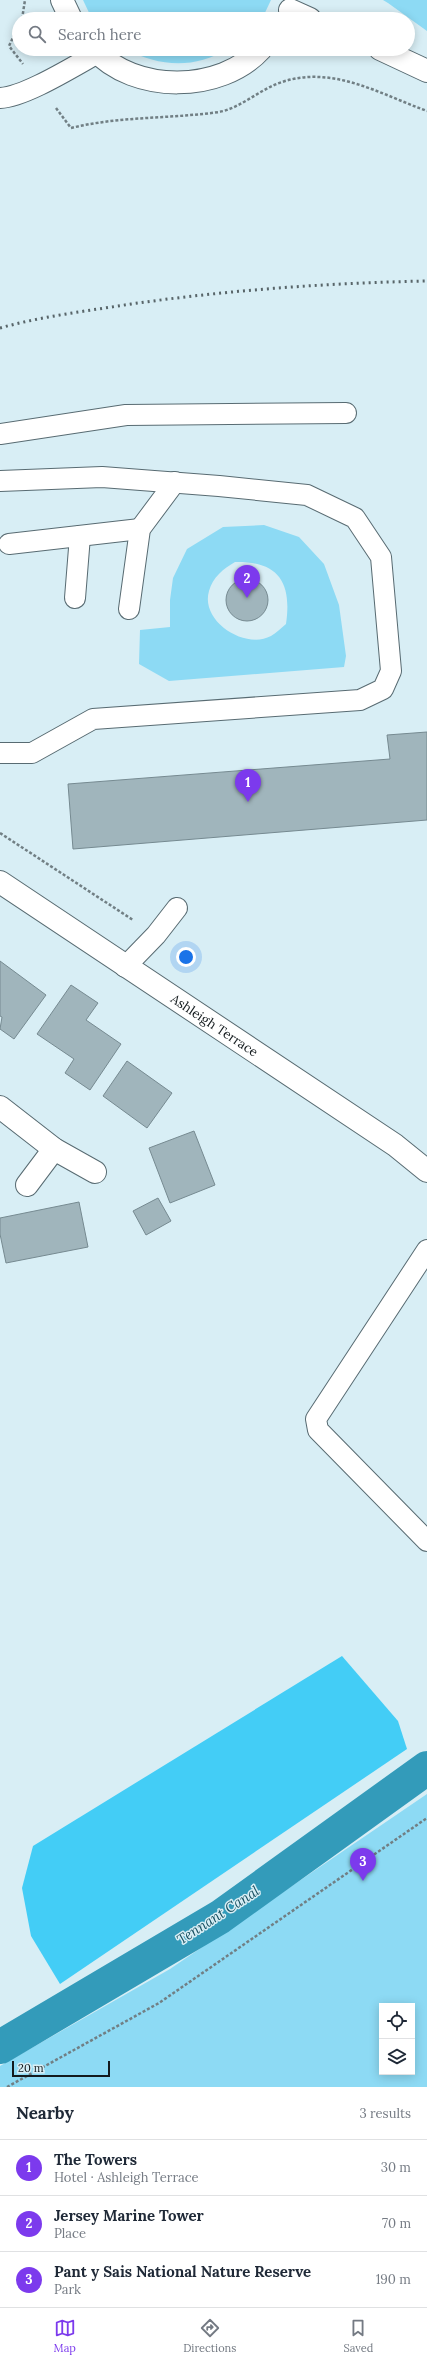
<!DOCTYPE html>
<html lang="en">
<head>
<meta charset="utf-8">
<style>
  body { margin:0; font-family:Lora,serif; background:#f2f2f3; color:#1f2937 }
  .controls { position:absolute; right:12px; bottom:12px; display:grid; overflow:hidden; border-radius:0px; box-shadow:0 2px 10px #0003 }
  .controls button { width:36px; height:36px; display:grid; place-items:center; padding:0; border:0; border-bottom:1px solid #e0e1e3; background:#fff; color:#1f2937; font:20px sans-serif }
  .scale { position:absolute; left:12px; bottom:10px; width:98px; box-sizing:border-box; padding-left:4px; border:2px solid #131a1d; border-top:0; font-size:11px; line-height:14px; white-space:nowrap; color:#131a1d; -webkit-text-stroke:3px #d8eef5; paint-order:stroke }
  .you { position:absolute; left:186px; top:957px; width:14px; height:14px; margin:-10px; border:3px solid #fff; border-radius:50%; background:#1a73e8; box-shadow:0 0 0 6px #1a73e833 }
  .badge { display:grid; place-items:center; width:26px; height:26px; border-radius:50%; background:#7c3aed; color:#fff; font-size:13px; font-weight:700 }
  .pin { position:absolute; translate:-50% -33px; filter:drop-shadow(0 1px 2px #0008) }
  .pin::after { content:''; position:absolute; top:21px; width:14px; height:12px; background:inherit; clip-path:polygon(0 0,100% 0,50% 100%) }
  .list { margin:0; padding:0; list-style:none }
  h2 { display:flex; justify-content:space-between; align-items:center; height:52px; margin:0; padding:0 16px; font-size:17px }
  h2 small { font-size:13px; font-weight:400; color:#747a83 }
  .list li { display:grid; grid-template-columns:26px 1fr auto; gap:12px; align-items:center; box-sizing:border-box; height:56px; padding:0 16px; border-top:1px solid #e0e1e3 }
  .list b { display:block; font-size:15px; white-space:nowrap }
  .list p { margin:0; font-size:13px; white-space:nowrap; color:#747a83 }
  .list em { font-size:13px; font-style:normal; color:#747a83 }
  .icon { flex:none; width:22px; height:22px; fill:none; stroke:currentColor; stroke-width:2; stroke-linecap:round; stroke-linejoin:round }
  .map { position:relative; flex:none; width:427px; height:2087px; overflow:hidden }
  .search { position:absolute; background:#fff; box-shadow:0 2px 10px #0003; left:12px; right:12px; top:12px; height:44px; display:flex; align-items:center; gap:10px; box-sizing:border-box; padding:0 14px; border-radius:22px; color:#747a83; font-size:15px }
  .sheet { height:220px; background:#fff }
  nav { display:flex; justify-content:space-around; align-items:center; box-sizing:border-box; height:56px; border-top:1px solid #e0e1e3; background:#fff; font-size:11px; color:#747a83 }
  nav a { display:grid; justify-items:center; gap:2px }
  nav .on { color:#7c3aed }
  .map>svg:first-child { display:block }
  .green { fill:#8ddaf4; fill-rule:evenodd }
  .forest { fill:#43cdf6 }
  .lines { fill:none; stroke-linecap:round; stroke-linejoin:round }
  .canal { stroke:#339bba; stroke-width:34 }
  .building { fill:#a0b5bc; stroke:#768a91 }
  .lane-casing { stroke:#586b72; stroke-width:22 }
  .street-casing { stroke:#586b72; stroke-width:24 }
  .secondary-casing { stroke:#586b72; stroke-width:24 }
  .path { stroke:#717f84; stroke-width:2.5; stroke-dasharray:3 2; stroke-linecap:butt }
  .lane { stroke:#fff; stroke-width:20 }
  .street { stroke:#fff; stroke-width:22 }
  .secondary { stroke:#fff; stroke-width:22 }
  .rail { stroke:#586569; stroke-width:3; stroke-dasharray:2 4; stroke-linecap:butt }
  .labels { text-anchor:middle; stroke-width:3; stroke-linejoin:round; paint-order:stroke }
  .street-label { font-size:13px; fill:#131a1d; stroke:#d8eef5 }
  .water-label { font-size:14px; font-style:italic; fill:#185061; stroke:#d8eef5 }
</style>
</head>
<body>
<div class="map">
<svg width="427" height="2087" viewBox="0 0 427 2087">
  <rect width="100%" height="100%" fill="#d8eef5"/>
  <g class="green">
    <polygon points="83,0 271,0 262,19 92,19"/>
    <polygon points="383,0 427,0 427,31 388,3"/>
    <path d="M125,49H228C194,69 160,67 125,49Z"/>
    <path d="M264,525L299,537L324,564L339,605L346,656L344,667L169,681L139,664L140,630L170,627V600L173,578L187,549L223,527ZM235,562C279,561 292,583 286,624C281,628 276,633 271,636C245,650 200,621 209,591C213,577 223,569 235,562Z"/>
    <path d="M427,1794V2087H0V2066L170,1969ZM382,2006H412V2072H382Z"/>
  </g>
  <polygon class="forest" points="342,1656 398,1721 407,1749 60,1984 31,1936 22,1888 33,1846"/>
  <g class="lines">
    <polyline class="canal" points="0,2047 220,1917 427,1768"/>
  </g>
  <g class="building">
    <circle cx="247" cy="600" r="21"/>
    <polygon points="427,732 427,820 73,849 68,784 390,759 387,735"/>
    <polygon points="0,961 46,995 14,1039 0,1029 2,1017 0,1016"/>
    <polygon points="71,985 98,1003 86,1020 121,1044 90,1090 65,1073 74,1059 37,1034"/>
    <polygon points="127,1061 172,1093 147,1128 103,1096"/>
    <polygon points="194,1131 215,1185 170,1203 149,1148"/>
    <polygon points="158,1198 171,1221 146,1235 133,1211"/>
    <polygon points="79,1202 88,1247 6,1263 0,1234 0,1218"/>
  </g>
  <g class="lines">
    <defs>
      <g id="lane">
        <path d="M0,98C25,97 74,66 98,53"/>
        <polyline points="0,434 126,415 346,413"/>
        <polyline points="0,481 102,477 219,486 307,495 355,518 381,557 391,671 383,689 360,700 93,719 32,753 0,753"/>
        <polyline points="9,544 140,529"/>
        <polyline points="75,598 80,536"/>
        <polyline points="129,609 140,529 175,482"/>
        <polyline points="125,967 156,935 177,908"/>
        <polyline points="427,1250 316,1419 318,1430 427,1541"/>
      </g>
      <g id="street">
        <polyline points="62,0 71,19"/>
        <polyline points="290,10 310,19"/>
        <path d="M94,49C134,94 221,93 261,49"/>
        <polyline points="380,49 427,71"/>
        <polyline points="0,1107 54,1149 95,1172"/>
        <polyline points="27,1185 54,1149"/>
      </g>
      <g id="secondary">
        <path id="s1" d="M0,882L395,1145L427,1171"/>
      </g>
    </defs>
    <use href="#lane" class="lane-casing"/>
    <use href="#street" class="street-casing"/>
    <use href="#secondary" class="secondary-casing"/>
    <g class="path">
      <polyline points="22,19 25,0"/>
      <polyline points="19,25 9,46 23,64"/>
      <path d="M56,108L71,128C120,116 169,119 219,112C241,108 260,89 282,82C333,65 380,94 427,111"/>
      <polyline points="0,833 133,920"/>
      <polyline points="7,2087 159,2003 427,1818"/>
    </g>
    <use href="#lane" class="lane"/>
    <use href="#street" class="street"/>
    <use href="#secondary" class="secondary"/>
    <path class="rail" d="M0,328C43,316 87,311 131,304C229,290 327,283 427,281"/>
  </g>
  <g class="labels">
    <g class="street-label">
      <text dy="5" stroke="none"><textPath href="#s1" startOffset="258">Ashleigh Terrace</textPath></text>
    </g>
    <g class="water-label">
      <text transform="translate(218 1915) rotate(-33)" y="5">Tennant Canal</text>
    </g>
  </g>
</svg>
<div class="controls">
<button><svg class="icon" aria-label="locate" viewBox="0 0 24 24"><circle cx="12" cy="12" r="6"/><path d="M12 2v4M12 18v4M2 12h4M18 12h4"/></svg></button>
<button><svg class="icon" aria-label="layers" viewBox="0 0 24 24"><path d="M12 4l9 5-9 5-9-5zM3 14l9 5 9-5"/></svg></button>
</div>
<div class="scale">20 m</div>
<div class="you"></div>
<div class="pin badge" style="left:248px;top:802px">1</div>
<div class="pin badge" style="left:247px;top:598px">2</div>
<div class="pin badge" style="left:363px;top:1881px">3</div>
<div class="search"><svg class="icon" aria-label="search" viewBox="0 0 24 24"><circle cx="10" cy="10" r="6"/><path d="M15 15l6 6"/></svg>Search here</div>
</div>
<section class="sheet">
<h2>Nearby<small>3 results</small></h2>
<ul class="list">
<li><span class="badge">1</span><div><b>The Towers</b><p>Hotel · Ashleigh Terrace</p></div><em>30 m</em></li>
<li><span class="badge">2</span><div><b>Jersey Marine Tower</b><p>Place</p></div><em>70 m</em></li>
<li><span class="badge">3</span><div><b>Pant y Sais National Nature Reserve</b><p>Park</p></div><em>190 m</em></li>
</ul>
</section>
<nav>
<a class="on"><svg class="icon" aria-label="map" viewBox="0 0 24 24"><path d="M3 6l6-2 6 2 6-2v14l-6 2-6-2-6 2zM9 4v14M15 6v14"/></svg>Map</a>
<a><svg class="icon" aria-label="directions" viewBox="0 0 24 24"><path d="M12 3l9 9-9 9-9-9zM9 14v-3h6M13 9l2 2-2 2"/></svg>Directions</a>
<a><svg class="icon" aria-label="saved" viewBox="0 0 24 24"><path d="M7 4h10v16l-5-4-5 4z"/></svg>Saved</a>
</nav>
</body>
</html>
